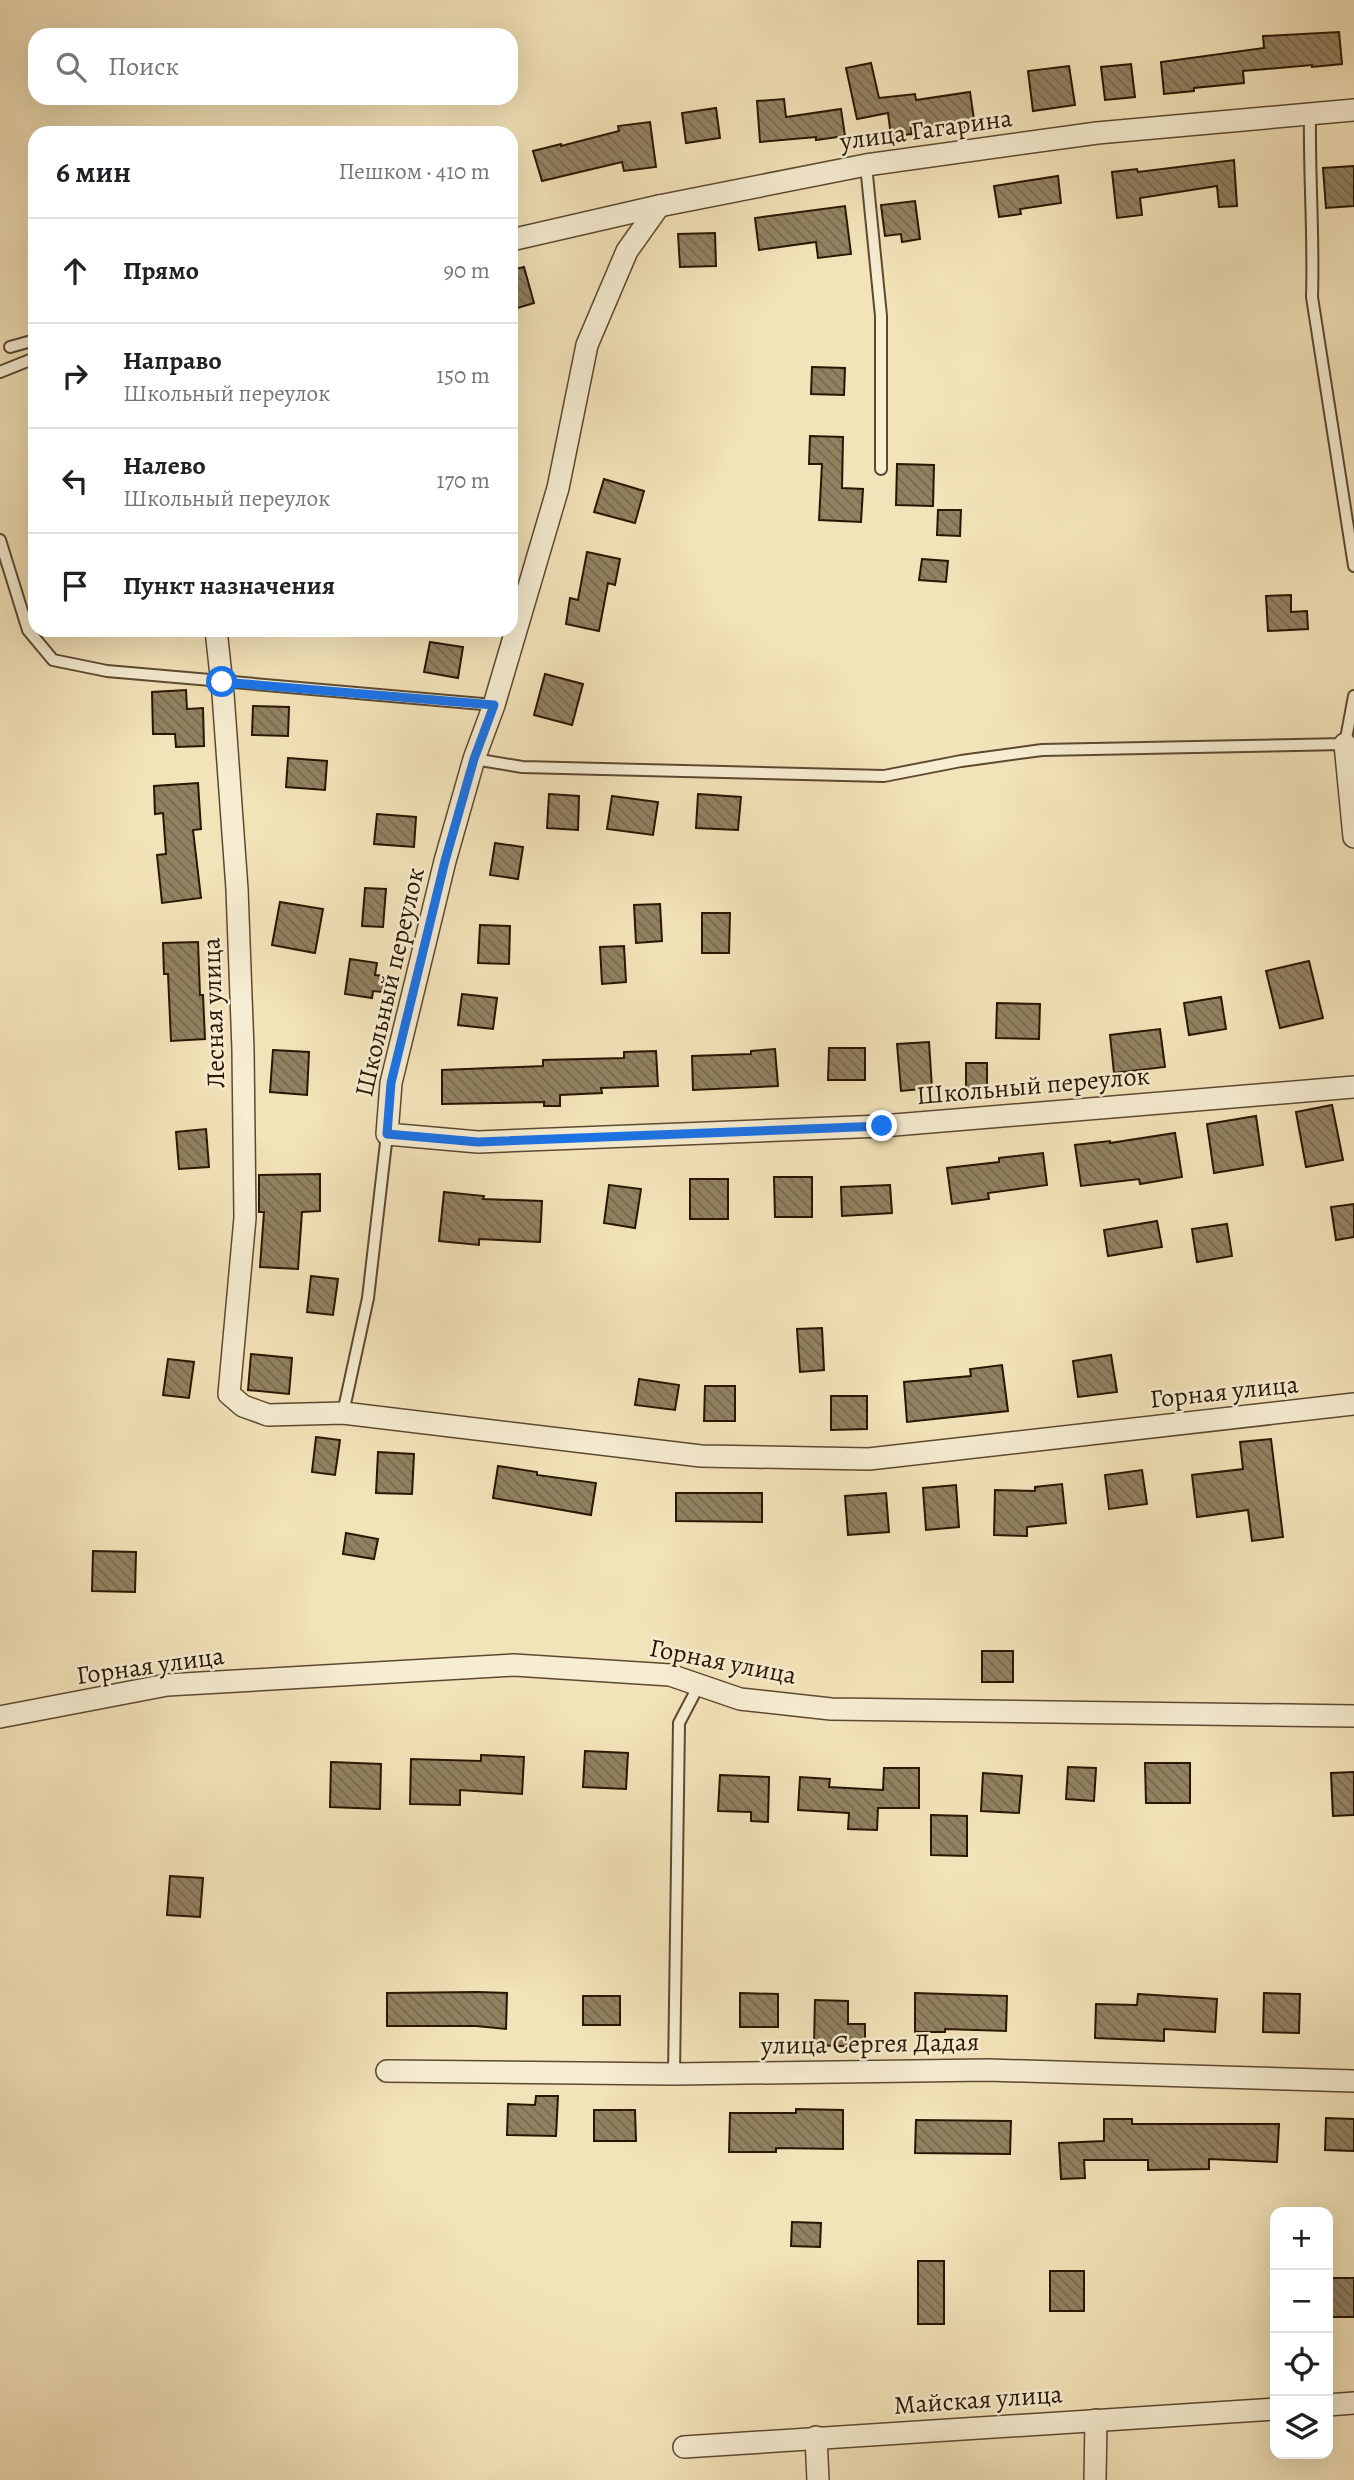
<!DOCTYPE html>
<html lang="ru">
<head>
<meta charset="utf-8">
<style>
  body { margin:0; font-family:Alegreya,serif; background:#f2f2f2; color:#202124 }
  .controls { position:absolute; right:21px; bottom:21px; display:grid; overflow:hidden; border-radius:14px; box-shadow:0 7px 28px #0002 }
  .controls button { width:63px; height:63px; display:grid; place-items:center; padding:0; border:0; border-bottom:2px solid #e0e0e0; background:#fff; color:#202124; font:35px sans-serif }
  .stop { position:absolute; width:21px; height:21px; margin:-16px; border:5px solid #1a73e8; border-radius:50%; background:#fff }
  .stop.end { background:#1a73e8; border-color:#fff; box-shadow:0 2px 7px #0008 }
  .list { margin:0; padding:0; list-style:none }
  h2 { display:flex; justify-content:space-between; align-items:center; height:91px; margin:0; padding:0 28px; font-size:30px }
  h2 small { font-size:23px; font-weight:400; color:#757577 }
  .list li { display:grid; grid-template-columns:46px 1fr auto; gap:21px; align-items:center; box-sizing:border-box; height:105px; padding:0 28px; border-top:2px solid #e0e0e0 }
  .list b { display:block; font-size:26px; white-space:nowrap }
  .list p { margin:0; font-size:23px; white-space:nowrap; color:#757577 }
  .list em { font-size:23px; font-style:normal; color:#757577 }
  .icon { flex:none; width:38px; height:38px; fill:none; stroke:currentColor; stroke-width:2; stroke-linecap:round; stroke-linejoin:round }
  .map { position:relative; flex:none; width:1354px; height:2480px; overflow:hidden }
  .search { position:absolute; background:#fff; box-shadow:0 7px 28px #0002; left:28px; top:28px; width:490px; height:77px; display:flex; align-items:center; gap:18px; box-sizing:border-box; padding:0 24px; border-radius:21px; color:#757577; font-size:26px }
  .panel { position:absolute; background:#fff; box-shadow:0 7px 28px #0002; left:28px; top:126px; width:490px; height:511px; border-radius:21px }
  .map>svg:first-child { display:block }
  .building { fill:url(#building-back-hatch); stroke:#291602; stroke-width:2 }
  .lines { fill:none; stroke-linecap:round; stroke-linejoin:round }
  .service-casing { stroke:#5c4930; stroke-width:14 }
  .minor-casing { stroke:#5c4930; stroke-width:24 }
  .service { stroke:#f7edd2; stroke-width:10 }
  .minor { stroke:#f7edd2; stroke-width:21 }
  .route { stroke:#1a73e8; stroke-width:9 }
  .labels { text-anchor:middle; stroke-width:5; stroke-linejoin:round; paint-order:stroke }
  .street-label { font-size:26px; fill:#291602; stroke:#f7edd2 }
</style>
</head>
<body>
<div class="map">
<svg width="1354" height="2480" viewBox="0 0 1354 2480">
  <defs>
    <pattern id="building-back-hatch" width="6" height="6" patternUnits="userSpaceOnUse" patternTransform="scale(1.75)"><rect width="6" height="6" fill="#928161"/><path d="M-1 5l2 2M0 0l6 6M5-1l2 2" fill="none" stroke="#77694e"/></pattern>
  </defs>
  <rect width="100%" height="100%" fill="#f3e3b9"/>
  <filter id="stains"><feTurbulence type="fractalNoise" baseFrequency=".00286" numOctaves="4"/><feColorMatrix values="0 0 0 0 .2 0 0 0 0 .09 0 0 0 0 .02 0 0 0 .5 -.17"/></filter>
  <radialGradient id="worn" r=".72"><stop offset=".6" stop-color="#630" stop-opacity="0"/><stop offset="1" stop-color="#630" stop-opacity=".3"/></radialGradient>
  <g class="building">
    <polygon points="1339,32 1342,64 1312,67 1312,65 1243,71 1244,83 1194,88 1194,91 1164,94 1161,62 1264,48 1263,36"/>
    <polygon points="871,63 879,98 915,94 916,100 970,92 975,126 948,130 947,123 911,128 912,134 891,136 888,113 857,119 846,68"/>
    <polygon points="1131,64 1135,97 1105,100 1101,67"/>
    <polygon points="1069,66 1075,105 1033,111 1028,71"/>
    <polygon points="784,99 786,117 841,109 845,136 816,140 816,137 760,142 757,101"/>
    <polygon points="716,108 720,138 686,143 682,113"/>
    <polygon points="650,122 656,167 624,171 622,162 542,181 533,151 561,144 561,146 619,131 618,126"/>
    <polygon points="1234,160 1237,206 1219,207 1217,186 1140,198 1142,215 1117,218 1112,172 1137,169 1138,172"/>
    <polygon points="1354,166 1354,206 1326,208 1323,168"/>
    <polygon points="1058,176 1061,203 1020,209 1021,214 999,217 994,186"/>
    <polygon points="915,201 920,239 902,242 901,234 885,236 881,205"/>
    <polygon points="845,206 851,254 818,258 816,242 759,250 755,218"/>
    <polygon points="715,233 716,266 680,267 678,234"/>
    <polygon points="524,267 534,303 511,310 511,270"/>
    <polygon points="812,367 845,368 844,395 811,394"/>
    <polygon points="810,436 843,437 842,488 863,489 861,522 819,520 822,464 809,464"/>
    <polygon points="897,464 934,465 933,506 896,505"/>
    <polygon points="604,479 644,491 635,523 594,512"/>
    <polygon points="938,510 961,510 960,536 937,535"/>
    <polygon points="587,552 620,559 615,585 608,583 599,631 566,624 570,598 578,600"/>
    <polygon points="922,559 948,561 946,582 919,580"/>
    <polygon points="1291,595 1291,612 1307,611 1308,629 1268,631 1266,596"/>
    <polygon points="430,642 463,647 458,678 424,672"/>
    <polygon points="545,674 583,684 572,725 534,715"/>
    <polygon points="186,690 187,709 203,708 204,746 176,747 175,734 153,734 152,692"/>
    <polygon points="253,706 289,707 288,736 252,735"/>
    <polygon points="288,758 327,761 325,790 286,787"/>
    <polygon points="198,783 201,829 193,830 201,898 162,903 157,855 166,854 163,813 155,814 154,786"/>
    <polygon points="549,794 579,796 578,830 547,828"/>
    <polygon points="698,794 741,797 738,830 696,828"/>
    <polygon points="612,796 658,802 653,835 607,829"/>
    <polygon points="377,814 416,817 414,847 374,844"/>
    <polygon points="495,843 523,847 518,879 490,875"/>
    <polygon points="365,888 386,889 383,927 362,926"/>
    <polygon points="280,902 323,909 315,953 272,945"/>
    <polygon points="660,904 662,941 636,943 634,905"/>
    <polygon points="702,913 730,913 729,953 702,953"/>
    <polygon points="480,925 510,926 509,964 478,963"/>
    <polygon points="198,942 200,995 203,995 205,1039 171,1041 168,974 164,974 163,943"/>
    <polygon points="624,946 626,982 602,984 600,947"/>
    <polygon points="350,959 377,963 375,975 384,976 382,992 373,991 372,998 345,994"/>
    <polygon points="1309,961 1323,1018 1280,1028 1266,971"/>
    <polygon points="462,994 497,998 493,1029 458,1025"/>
    <polygon points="1221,997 1226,1029 1189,1035 1184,1003"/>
    <polygon points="997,1003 1040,1004 1039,1039 996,1038"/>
    <polygon points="1160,1029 1165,1067 1114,1073 1110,1035"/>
    <polygon points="929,1042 932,1088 901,1091 897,1044"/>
    <polygon points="829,1048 865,1048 865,1080 828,1080"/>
    <polygon points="775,1049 778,1086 693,1090 692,1056 751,1054 751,1051"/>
    <polygon points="273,1050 309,1052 307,1095 270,1092"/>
    <polygon points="656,1051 658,1086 601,1088 602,1093 560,1095 560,1106 544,1106 544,1102 442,1104 442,1070 543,1066 543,1060 624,1058 624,1052"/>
    <rect x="966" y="1063" width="21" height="26"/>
    <polygon points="1332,1105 1343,1160 1306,1167 1296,1112"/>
    <polygon points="1256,1116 1263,1165 1214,1173 1207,1124"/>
    <polygon points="206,1129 209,1167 179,1169 176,1132"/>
    <polygon points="1175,1133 1182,1177 1140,1184 1139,1179 1081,1186 1075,1145 1110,1141 1110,1143"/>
    <polygon points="1043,1153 1047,1185 988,1193 989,1199 952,1204 947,1168 999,1162 999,1158"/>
    <polygon points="320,1174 320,1211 302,1212 298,1269 260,1267 264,1212 259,1212 259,1175"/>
    <polygon points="774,1177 812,1177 812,1217 775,1217"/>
    <rect x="690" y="1179" width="38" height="40"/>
    <polygon points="609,1185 641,1189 635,1228 604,1223"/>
    <polygon points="890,1185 892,1213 842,1216 841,1187"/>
    <polygon points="444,1192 484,1196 483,1199 542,1201 540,1242 479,1239 479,1245 439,1241"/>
    <polygon points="1354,1204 1354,1237 1336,1240 1331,1207"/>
    <polygon points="1157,1221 1162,1247 1108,1256 1104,1230"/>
    <polygon points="1227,1224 1232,1256 1197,1262 1192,1229"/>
    <polygon points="311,1276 338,1279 333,1315 307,1312"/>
    <polygon points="822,1328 824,1370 800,1372 797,1329"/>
    <polygon points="251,1354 292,1358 289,1394 248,1390"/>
    <polygon points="1111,1355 1117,1392 1078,1397 1073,1361"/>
    <polygon points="168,1359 194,1362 189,1398 163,1395"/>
    <polygon points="1002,1365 1008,1411 907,1422 904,1382 971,1376 970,1369"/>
    <polygon points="639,1379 679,1385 675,1410 635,1405"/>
    <polygon points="705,1386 735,1386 735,1421 704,1421"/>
    <polygon points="831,1396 867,1396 867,1429 831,1430"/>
    <polygon points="316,1437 340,1440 335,1475 312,1472"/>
    <polygon points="1271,1439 1283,1537 1252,1541 1248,1510 1197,1517 1192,1475 1243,1469 1240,1442"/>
    <polygon points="378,1452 414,1454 412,1494 376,1493"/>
    <polygon points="498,1466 537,1472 537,1475 596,1483 591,1515 493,1498"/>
    <polygon points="1142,1470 1147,1504 1109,1509 1105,1475"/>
    <polygon points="1062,1484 1066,1523 1027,1527 1027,1536 994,1535 995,1490 1035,1491 1035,1487"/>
    <polygon points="956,1485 959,1527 926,1530 923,1488"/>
    <polygon points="676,1493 762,1493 762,1522 676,1521"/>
    <polygon points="886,1493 889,1532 848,1535 845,1496"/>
    <polygon points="346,1533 378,1539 374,1559 343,1554"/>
    <polygon points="93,1551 136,1552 135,1592 92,1591"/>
    <rect x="982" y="1651" width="31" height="31"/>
    <polygon points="585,1751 628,1753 626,1789 583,1787"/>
    <polygon points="481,1755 524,1757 522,1794 460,1790 460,1805 410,1804 411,1759 481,1761"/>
    <polygon points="331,1762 381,1764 380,1809 330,1807"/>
    <polygon points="1145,1763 1190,1763 1190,1803 1146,1803"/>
    <polygon points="1068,1767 1096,1768 1094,1801 1066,1799"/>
    <polygon points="884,1768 919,1768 919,1808 878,1808 877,1830 848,1829 849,1813 798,1810 800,1777 830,1779 829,1787 883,1790"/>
    <polygon points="1354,1772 1354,1815 1333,1816 1331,1773"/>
    <polygon points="983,1773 1022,1776 1019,1813 981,1811"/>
    <polygon points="720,1775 769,1777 768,1822 751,1821 751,1812 718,1811"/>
    <polygon points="931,1815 967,1816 967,1856 931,1855"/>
    <polygon points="170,1876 203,1878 200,1917 167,1915"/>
    <polygon points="478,1992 507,1993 506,2029 476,2026 387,2026 387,1993"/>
    <polygon points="740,1993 778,1994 778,2027 740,2027"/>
    <polygon points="915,1993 1007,1996 1006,2031 945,2029 945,2032 915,2032"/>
    <polygon points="1264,1993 1300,1994 1299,2033 1263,2032"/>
    <polygon points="1138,1994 1217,1999 1215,2032 1164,2029 1164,2041 1095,2038 1096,2004 1137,2005"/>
    <rect x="583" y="1996" width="37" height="29"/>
    <polygon points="815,2000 848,2001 848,2024 865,2024 865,2047 814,2045"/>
    <polygon points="536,2096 558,2096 556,2136 507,2135 508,2104 535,2105"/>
    <polygon points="796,2109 843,2110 843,2149 776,2148 776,2152 729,2152 730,2113 796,2113"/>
    <polygon points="594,2110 635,2110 636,2141 594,2141"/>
    <polygon points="1326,2118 1354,2119 1354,2151 1325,2150"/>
    <polygon points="1104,2119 1132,2119 1132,2124 1279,2124 1277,2162 1209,2159 1209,2169 1148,2170 1148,2160 1084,2160 1085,2178 1061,2179 1059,2143 1104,2141"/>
    <polygon points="916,2120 1011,2121 1010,2154 915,2153"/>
    <polygon points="792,2222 821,2223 820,2247 791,2246"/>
    <rect x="918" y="2261" width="26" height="63"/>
    <rect x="1050" y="2271" width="34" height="40"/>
    <rect x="1328" y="2278" width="26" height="39"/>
  </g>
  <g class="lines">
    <defs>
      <g id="service">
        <path d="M1310,114C1309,175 1314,236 1312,297L1354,566"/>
        <polyline points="866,165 881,316 881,469"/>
        <polyline points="10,347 35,340"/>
        <polyline points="0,372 35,358"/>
        <polyline points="0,540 28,630 53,660 107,671 494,705"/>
        <polyline points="474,759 522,767 884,776 961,761 1042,750 1345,744 1354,696"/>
        <polyline points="343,1413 368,1298 387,1134"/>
        <polyline points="674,2074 679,1723 699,1685"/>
      </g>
      <g id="minor">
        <polyline points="659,206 627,251 587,345 558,488 494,705 474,759 445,861 391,1083 387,1134 478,1142 882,1126 1354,1087"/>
        <polyline points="511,240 659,206 866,165 1097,133 1354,110"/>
        <polyline points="216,630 223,694 237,889 243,1050 245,1218 229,1394 243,1406 268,1415 343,1413 701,1456 869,1459 1354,1404"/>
        <polyline points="1345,744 1354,837"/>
        <polyline points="0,1717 167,1685 514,1665 670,1675 740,1699 831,1709 1354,1716"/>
        <polyline points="387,2071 674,2074 988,2070 1354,2081"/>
        <polyline points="1328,2405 1354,2403"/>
        <polyline points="816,2437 818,2480"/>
        <polyline points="684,2447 1275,2409"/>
        <polyline points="1095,2480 1096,2420"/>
      </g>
    </defs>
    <use href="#service" class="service-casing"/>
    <use href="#minor" class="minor-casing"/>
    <use href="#service" class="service"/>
    <use href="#minor" class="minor"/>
  </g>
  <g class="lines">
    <polyline class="route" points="222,682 494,705 474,759 445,861 391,1083 387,1134 478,1142 882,1126"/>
  </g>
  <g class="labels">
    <g class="street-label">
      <text transform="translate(926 129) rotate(-8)" y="9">улица Гагарина</text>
      <text transform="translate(389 982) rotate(-77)" y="9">Школьный переулок</text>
      <text transform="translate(213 1013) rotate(-92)" y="9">Лесная улица</text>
      <text transform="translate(1033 1085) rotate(-5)" y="9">Школьный переулок</text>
      <text transform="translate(1224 1391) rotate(-6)" y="9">Горная улица</text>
      <text transform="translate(723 1661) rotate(11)" y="9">Горная улица</text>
      <text transform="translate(150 1665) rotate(-8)" y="9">Горная улица</text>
      <text transform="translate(870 2043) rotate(-1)" y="9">улица Сергея Дадая</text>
      <text transform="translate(978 2399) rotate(-4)" y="9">Майская улица</text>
    </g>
  </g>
  <rect width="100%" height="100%" filter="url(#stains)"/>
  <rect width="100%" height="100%" fill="url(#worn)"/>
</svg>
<div class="controls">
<button>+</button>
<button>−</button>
<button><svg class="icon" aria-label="locate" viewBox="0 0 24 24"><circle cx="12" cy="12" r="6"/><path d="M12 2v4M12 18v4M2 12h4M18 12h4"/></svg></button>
<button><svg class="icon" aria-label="layers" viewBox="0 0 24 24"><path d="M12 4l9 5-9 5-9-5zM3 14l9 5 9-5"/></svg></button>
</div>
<div class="stop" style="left:222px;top:682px"></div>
<div class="stop end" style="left:882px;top:1126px"></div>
<div class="search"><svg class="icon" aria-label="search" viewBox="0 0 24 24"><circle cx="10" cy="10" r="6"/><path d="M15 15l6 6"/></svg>Поиск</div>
<section class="panel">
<h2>6 мин<small>Пешком · 410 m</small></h2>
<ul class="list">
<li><svg class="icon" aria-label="ahead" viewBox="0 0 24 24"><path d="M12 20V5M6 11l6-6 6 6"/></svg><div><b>Прямо</b></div><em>90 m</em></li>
<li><svg class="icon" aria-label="right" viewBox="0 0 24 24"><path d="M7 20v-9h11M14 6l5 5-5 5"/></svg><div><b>Направо</b><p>Школьный переулок</p></div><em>150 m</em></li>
<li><svg class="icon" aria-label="left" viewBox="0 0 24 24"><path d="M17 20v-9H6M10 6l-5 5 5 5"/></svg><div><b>Налево</b><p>Школьный переулок</p></div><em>170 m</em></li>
<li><svg class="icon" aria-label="arrive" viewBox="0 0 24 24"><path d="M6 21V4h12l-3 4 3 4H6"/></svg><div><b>Пункт назначения</b></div></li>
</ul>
</section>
</div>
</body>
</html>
